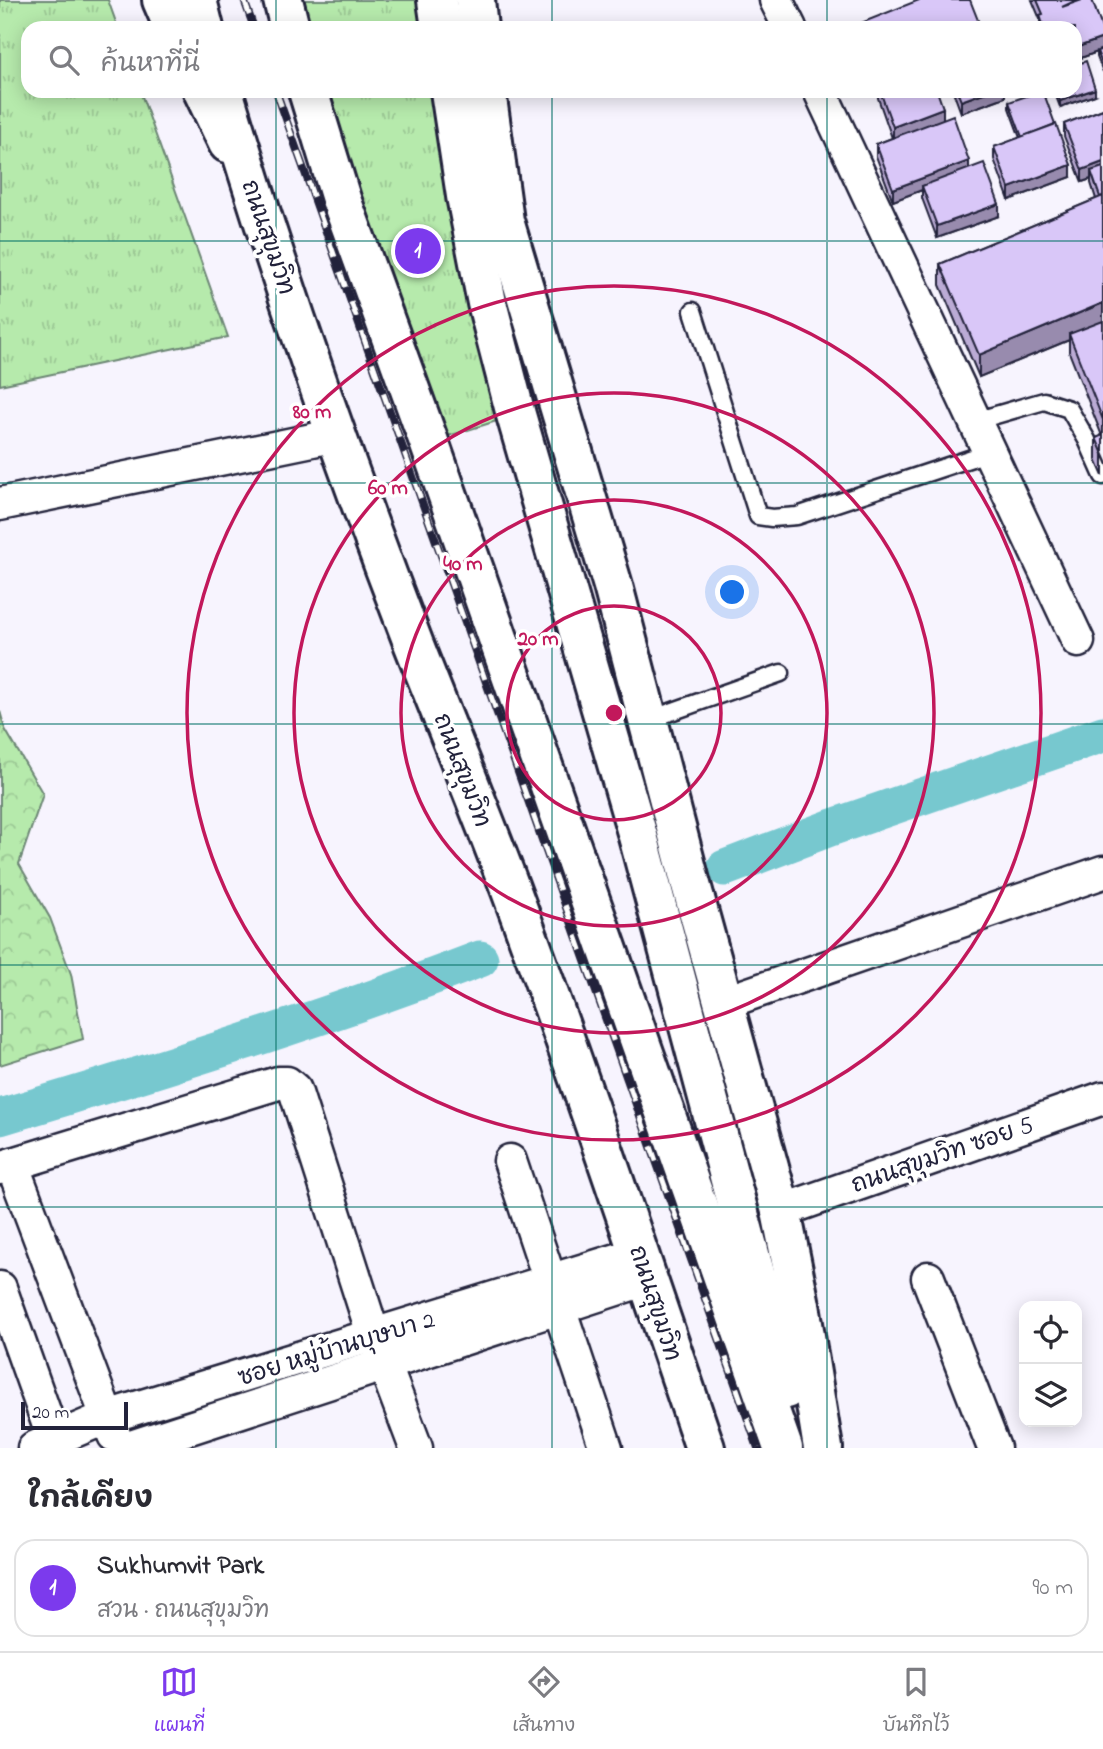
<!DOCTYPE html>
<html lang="th">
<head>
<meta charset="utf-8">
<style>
  body { margin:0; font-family:"Indie Flower","Playpen Sans Thai",sans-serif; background:#f2f2f3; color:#2b2b33 }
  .controls { position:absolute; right:21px; bottom:21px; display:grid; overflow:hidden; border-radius:14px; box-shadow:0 4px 18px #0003 }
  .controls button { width:63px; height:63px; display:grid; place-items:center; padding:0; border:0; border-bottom:2px solid #e1e1e2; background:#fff; color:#2b2b33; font:35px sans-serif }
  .scale { position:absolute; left:21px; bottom:18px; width:107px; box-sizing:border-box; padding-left:7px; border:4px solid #22223b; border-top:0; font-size:19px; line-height:24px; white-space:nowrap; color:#22223b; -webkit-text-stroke:5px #fff; paint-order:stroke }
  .you { position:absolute; left:733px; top:593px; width:24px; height:24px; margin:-18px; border:5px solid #fff; border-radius:50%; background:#1a73e8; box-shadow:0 0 0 10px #1a73e833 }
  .badge { display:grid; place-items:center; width:46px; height:46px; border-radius:50%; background:#7c3aed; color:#fff; font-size:23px; font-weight:700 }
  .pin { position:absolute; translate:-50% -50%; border:4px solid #fff; box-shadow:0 2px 7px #0006 }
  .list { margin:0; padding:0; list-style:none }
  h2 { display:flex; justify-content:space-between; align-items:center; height:91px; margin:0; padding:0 28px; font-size:30px }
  h2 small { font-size:23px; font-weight:400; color:#7c7c81 }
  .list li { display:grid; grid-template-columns:46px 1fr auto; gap:21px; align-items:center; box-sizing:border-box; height:98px; margin:0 14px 14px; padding:0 14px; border:2px solid #e1e1e2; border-radius:21px }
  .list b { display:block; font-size:26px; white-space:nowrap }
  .list p { margin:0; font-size:23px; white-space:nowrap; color:#7c7c81 }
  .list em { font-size:23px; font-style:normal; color:#7c7c81 }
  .icon { flex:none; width:38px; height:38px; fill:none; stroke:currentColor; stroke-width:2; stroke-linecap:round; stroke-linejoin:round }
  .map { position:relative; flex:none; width:1103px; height:1448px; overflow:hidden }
  .search { position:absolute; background:#fff; box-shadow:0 4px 18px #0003; left:21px; right:21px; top:21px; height:77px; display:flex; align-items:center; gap:18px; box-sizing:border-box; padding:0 24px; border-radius:21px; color:#7c7c81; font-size:26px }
  .sheet { height:203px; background:#fff }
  nav { display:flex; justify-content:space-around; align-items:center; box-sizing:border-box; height:98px; border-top:2px solid #e1e1e2; background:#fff; font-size:19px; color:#7c7c81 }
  nav a { display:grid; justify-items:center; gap:4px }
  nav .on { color:#7c3aed }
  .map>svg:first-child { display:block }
  .grass { fill:url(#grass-tufts); stroke:#6c8674; stroke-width:2 }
  .forest { fill:url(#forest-crowns); stroke:#6c8674; stroke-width:2 }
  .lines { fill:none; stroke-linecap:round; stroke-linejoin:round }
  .canal { stroke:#77c8cf; stroke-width:37 }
  .lane-casing { stroke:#22223b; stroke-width:21 }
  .street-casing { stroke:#22223b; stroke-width:37 }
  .secondary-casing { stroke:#22223b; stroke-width:44 }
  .highway-casing { stroke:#22223b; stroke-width:44 }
  .lane { stroke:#fff; stroke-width:16 }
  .street { stroke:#fff; stroke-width:32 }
  .secondary { stroke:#fff; stroke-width:38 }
  .highway { stroke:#fff; stroke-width:38 }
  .rail-casing { stroke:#22223b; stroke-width:8 }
  .rail { stroke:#fff; stroke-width:5; stroke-dasharray:16; stroke-linecap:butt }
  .wall { fill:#bbabd5; stroke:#22223b; stroke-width:2 }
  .shaded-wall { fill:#988bae; stroke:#22223b; stroke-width:2 }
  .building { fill:#d9c7f8; stroke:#22223b; stroke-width:2 }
  .grid { fill:none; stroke:#0f766e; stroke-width:2; stroke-opacity:0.55 }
  .ring { fill:none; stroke:#c2185b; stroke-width:3.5 }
  .labels { text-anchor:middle; stroke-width:7; stroke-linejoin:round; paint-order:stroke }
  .street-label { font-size:24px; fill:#22223b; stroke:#fff }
  .centre { fill:#c2185b; stroke:#fff; stroke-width:3.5 }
  .ring-label { font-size:21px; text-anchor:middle; font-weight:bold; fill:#c2185b; stroke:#fff; stroke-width:7; stroke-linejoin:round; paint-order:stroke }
</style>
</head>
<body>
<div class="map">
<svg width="1103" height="1448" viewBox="0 0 1103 1448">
  <defs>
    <pattern id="grass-tufts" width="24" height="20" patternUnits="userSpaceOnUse" patternTransform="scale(1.75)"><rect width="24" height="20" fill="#b6eaac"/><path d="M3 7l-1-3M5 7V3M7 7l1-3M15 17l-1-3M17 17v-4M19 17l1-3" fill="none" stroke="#9cc895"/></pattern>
    <pattern id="forest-crowns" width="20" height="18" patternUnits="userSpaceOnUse" patternTransform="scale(1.75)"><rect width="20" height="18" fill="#b6eaac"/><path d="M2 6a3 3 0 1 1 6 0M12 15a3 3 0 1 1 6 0" fill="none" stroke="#9cc895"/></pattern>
  </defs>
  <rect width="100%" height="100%" fill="#f7f4fe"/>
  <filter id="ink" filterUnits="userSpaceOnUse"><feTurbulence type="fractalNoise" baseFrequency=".0143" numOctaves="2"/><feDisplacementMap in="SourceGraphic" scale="14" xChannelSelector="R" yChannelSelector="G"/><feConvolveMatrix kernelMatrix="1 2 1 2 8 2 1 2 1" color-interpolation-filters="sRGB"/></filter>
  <g filter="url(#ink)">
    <g class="grass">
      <polygon points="0,0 108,0 118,28 28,28 28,91 140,91 228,337 0,385"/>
      <polygon points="288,0 434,0 441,28 293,28"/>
      <polygon points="308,91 450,91 516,415 429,442"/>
    </g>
    <polygon class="forest" points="0,711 5,729 43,794 19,864 50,918 71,974 83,1039 0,1065"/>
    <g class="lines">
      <g class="canal">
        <polyline points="725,868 830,828 1103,734"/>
        <path d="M0,1117C162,1069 323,1019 480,959"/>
      </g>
      <defs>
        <g id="lane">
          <polyline points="693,311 758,516 772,518 797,516 990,452"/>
          <polyline points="975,421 1044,401 1069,409 1087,440 1103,476"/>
          <polyline points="648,720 781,673"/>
        </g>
        <g id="street">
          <polyline points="776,0 790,28"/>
          <polyline points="820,91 1078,641"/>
          <polyline points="0,504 337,435"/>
          <polyline points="723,1003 1103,872"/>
          <polyline points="510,1161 606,1448"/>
          <polyline points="12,1164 114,1435"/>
          <polyline points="0,1168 278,1083 287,1083 295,1090 374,1337 416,1448"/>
          <polyline points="781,1211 1103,1098"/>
          <polyline points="928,1278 994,1448"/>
          <polyline points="0,1288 57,1448"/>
          <polyline points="34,1448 107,1417 640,1253"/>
          <polyline points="128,1448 647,1279"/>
        </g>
        <g id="secondary">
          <polyline points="162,0 174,28"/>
          <polyline points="203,91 228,143"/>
        </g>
        <g id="highway">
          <polyline points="197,0 204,28"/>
          <polyline points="283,0 290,28"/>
          <polyline points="437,0 441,28"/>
          <polyline points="475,0 478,28"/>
          <path d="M223,91C279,278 344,463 414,645C446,726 479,806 510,888C579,1073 641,1261 705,1448"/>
          <polyline points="308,91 341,199 429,442 783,1448"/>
          <polyline points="450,91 466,196 487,303 516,415 638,836 786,1389"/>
          <polyline points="486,91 504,221 613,586 690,881 781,1211 800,1305 823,1448"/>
        </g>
      </defs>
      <use href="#lane" class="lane-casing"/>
      <use href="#street" class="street-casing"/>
      <use href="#secondary" class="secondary-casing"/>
      <use href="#highway" class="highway-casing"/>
      <use href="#lane" class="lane"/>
      <use href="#street" class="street"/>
      <use href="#secondary" class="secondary"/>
      <use href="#highway" class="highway"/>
      <defs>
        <g id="rail">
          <polyline points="244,0 254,28"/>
          <polyline points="276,91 758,1448"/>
        </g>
      </defs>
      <use href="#rail" class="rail-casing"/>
      <use href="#rail" class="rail"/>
    </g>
    <g class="wall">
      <polygon points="1032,0 1092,0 1103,31 1103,72 1097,57 1097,52 1075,60 1075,28 1040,28 1040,19"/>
      <polygon points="878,91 937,91 943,119 969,168 999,216 937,238 922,198 922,190 893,201 876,156 876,144 892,138 878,98"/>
      <polygon points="953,91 1005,91 1005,97 961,113"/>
      <polygon points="1054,91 1075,91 1095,95 1060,107"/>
      <polygon points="1009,102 1071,177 1009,200 994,159 994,147 1020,138 1009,108"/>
      <polygon points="1103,109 1103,476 1096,460 1096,438 1102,436 1069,352 1069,340 979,377 940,285 940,264 1096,199 1091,183 1091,179 1082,182 1064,136 1064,124"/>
    </g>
    <g class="shaded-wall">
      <polygon points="1103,38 1103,50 1075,60 1075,48"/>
      <polygon points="1095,89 1095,95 1060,107 1060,101"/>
      <polygon points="989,91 1005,91 1005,97 961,113 961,101"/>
      <polygon points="943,108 943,120 893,139 893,127"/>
      <polygon points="969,161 969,173 922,186 922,190 893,201 893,189"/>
      <polygon points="1103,162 1103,174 1091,171 1091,179 1082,182 1082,170"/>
      <polygon points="1071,165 1071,177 1009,200 1009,188"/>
      <polygon points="999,204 999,216 937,238 937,226"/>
      <polygon points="1103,303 1103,325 1069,334 1069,340 979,377 979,355"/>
    </g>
    <g class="building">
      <polygon points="919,0 970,0 981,28 857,28 856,25"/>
      <polygon points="1037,0 1077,0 1062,7 1082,0 1092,0 1103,31 1103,38 1075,48 1075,28 1044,28 1040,15 1043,14"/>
      <polygon points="1103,49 1103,66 1097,51"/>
      <polygon points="1086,61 1095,89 1060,101 1056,91 1075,91 1075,65"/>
      <polygon points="880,91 937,91 943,108 893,127"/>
      <polygon points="957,91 989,91 961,101"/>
      <polygon points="1041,91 1043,91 1055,124 1022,137 1009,102"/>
      <polygon points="1103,109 1103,162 1082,170 1064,124"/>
      <polygon points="953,115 969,161 893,189 876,144"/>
      <polygon points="1056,124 1071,165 1009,188 994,147"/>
      <polygon points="984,163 999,204 937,226 922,186"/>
      <polygon points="1103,167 1103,196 1100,197 1091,171"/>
      <polygon points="1103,196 1103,303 979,355 940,264"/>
      <polygon points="1103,321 1103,420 1069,334"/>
      <polygon points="1103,435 1103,454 1096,438"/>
    </g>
  </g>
  <path class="grid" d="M276,0V28M552,0V28M827,0V28M276,91V1448M552,91V1448M827,91V1448M0,241H1103M0,483H1103M0,724H1103M0,965H1103M0,1207H1103"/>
  <g class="ring">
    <circle cx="614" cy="713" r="107"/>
    <circle cx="614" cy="713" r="213"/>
    <circle cx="614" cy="713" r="320"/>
    <circle cx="614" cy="713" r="427"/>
  </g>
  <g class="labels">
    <g class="street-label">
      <text transform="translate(269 237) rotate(71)" y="8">ถนนสุขุมวิท</text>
      <text transform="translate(463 770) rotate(69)" y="8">ถนนสุขุมวิท</text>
      <text transform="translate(942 1154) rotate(-19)" y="8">ถนนสุขุมวิท ซอย 5</text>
      <text transform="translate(656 1303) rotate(72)" y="8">ถนนสุขุมวิท</text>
      <text transform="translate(336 1348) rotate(-17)" y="8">ซอย หมู่บ้านบุษบา 2</text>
    </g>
  </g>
  <circle cx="614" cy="713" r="10" class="centre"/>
  <g class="ring-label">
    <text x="312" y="418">80 m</text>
    <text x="388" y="494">60 m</text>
    <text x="463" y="570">40 m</text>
    <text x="538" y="645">20 m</text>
  </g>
</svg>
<div class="controls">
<button><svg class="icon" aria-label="locate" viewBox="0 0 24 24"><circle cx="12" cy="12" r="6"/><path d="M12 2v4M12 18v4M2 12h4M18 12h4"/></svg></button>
<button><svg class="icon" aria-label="layers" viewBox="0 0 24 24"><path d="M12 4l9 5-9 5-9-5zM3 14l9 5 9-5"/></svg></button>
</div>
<div class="scale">20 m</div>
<div class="you"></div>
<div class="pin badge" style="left:418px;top:251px">1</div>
<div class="search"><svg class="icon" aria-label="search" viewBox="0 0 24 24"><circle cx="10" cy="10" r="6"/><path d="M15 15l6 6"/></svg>ค้นหาที่นี่</div>
</div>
<section class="sheet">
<h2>ใกล้เคียง<small></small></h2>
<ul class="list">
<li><span class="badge">1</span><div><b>Sukhumvit Park</b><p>สวน · ถนนสุขุมวิท</p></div><em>90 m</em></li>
</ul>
</section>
<nav>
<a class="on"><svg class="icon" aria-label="map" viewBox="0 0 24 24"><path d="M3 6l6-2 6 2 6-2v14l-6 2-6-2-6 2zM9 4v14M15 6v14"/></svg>แผนที่</a>
<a><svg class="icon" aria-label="directions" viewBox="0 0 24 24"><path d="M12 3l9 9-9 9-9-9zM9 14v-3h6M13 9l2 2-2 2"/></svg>เส้นทาง</a>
<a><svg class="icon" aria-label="saved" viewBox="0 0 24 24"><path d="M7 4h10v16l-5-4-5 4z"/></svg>บันทึกไว้</a>
</nav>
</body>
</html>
